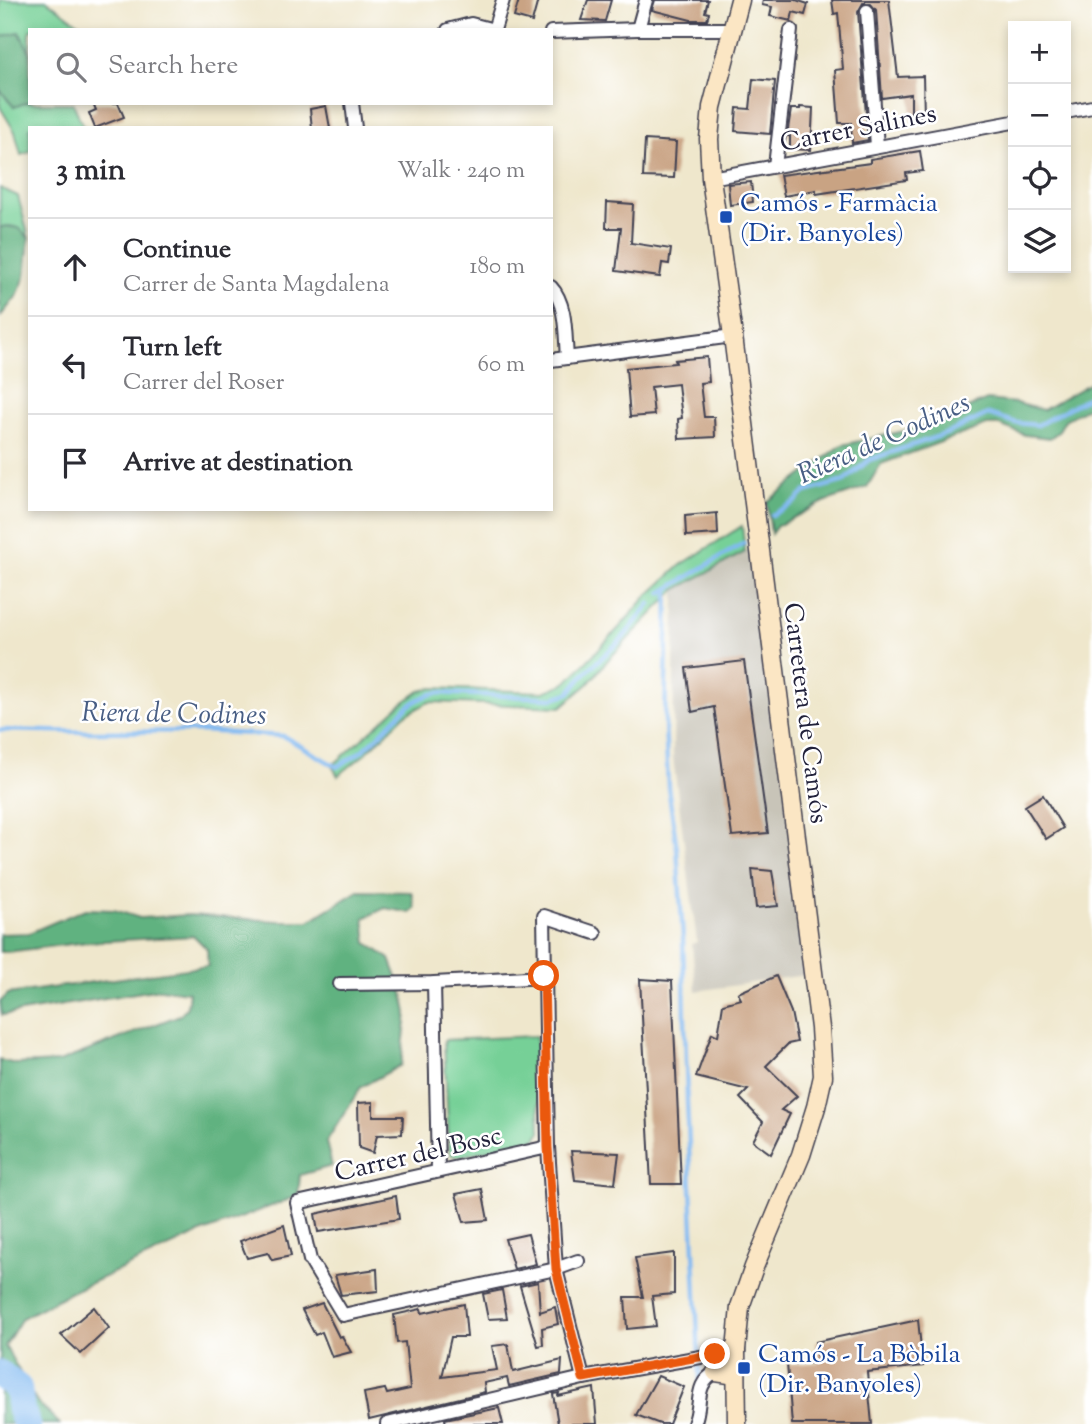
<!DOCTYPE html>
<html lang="en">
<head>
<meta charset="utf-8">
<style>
  body { margin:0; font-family:"Sorts Mill Goudy",serif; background:#f7f7f7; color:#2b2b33 }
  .controls { position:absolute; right:21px; top:21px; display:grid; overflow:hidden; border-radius:0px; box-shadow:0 4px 10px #0003 }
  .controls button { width:63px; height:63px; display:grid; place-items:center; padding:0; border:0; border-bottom:2px solid #e1e1e2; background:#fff; color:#2b2b33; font:35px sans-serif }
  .stop { position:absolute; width:21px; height:21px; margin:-16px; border:5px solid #ea580c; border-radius:50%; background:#fff }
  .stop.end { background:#ea580c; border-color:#fff; box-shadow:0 2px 7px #0008 }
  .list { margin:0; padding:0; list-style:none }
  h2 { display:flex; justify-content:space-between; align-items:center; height:91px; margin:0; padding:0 28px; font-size:30px }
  h2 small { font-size:23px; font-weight:400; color:#7c7c81 }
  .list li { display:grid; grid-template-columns:46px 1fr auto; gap:21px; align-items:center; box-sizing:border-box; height:98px; padding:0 28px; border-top:2px solid #e1e1e2 }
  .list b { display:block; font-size:26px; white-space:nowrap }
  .list p { margin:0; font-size:23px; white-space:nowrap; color:#7c7c81 }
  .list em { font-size:23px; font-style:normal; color:#7c7c81 }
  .icon { flex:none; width:38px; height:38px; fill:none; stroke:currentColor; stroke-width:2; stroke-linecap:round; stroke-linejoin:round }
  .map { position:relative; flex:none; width:1092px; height:1424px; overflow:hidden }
  .search { position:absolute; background:#fff; box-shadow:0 4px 10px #0003; left:28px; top:28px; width:525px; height:77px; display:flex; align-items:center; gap:18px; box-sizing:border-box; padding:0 24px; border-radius:0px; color:#7c7c81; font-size:26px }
  .panel { position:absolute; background:#fff; box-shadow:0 4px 10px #0003; left:28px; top:126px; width:525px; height:385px; border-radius:0px }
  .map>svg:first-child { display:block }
  .industrial { fill:#c8c4b8 }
  .green { fill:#76d097; stroke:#4c7969; stroke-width:2 }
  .forest { fill:#60b280; stroke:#416a5e; stroke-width:2 }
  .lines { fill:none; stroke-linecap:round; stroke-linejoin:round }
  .stream { stroke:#81b9f1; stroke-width:4.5 }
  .river { stroke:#81b9f1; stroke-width:28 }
  .building { fill:#c9a383 }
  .street-casing { stroke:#414051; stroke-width:16 }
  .secondary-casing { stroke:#414051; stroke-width:21 }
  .street { stroke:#fff; stroke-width:12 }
  .secondary { stroke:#fbe6c4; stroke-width:18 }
  .route { stroke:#ea580c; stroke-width:9 }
  .transit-dot { fill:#1a4fb4; stroke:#fff; stroke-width:2.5 }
  .labels { text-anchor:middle; stroke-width:5; stroke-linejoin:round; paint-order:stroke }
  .street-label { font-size:26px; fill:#22223b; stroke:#fff }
  .transit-label { font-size:26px; fill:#164399; stroke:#fff; text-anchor:start }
  .water-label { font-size:28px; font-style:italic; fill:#485e84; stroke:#fff }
</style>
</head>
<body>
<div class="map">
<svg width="1092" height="1424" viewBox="0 0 1092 1424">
  <rect width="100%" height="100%" fill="#fff"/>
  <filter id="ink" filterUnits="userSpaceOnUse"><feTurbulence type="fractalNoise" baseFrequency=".0143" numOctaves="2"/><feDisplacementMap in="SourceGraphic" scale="14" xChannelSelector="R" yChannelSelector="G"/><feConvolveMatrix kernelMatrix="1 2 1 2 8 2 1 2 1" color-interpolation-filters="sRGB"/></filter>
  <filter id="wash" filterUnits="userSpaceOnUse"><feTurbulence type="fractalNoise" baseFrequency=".00686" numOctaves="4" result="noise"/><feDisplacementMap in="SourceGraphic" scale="28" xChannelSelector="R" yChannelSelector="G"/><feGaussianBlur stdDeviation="1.57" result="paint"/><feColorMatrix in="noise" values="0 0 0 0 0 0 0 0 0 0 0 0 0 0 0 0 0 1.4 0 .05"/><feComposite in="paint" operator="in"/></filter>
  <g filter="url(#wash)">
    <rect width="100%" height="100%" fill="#efe7cc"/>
    <polygon class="industrial" points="759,544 812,974 696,991 692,944 697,942 673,758 675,590"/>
    <g class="green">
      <polygon points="0,0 46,0 88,30 30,30 30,52 28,51 19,32 0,37"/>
      <polygon points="0,90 14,107 30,101 30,103 73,103 84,128 30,128 30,152 21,155 15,132 0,107"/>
      <path d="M0,188L18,196L29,238C21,230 13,222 0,228Z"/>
      <polygon points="742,526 745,552 675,590 607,661 588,684 561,707 429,702 405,715 365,754 338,776 332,766 400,705 420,691 432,688 544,692 566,683 618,629 646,597 681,565"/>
      <polygon points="536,1036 540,1132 536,1139 458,1157 451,1155 449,1148 444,1040"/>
    </g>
    <g class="forest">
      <polygon points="19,32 30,52 30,101 14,107 0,90 0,37"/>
      <polygon points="5,226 19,228 29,238 25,277 17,296 0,317 0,228"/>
      <polygon points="1092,382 1092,405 1065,420 1058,432 1050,438 1025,435 999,425 987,425 881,464 867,487 824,502 777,526 771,534 767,502 842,445 922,427 987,400 1016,403 1043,410"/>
      <polygon points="358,891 412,892 415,909 410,913 385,908 364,918 367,943 390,959 403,993 407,1013 401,1065 361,1087 326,1142 332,1166 300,1175 298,1196 198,1234 71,1292 22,1318 5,1346 36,1401 60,1424 0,1424 0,1060 16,1064 59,1062 180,1015 187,1007 189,992 160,989 2,1015 0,1002 8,994 208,966 207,949 194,936 87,942 7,952 0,952 0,934 29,933 85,909 114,910 140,918 190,915 277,921 309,921"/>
    </g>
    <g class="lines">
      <g class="stream">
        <polyline points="772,515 795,502 805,492 844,481 869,460 948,433 988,414 1016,423 1038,425 1092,395"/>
        <polyline points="668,589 665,723 668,787 677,849 683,939 687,1101 700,1382"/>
        <path d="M661,593C689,576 716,560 744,543"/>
        <path d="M0,730L93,732L200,731L283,736L337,767C344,762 353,758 360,752C387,734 401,700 437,693L554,698L569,693L586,672L622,639L650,604"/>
      </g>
      <polyline class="river" points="0,1374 18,1388 21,1410 27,1424"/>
    </g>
    <g id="blocks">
      <g class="building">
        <polygon points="519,0 538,0 532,22 514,17"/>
        <polygon points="588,0 611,0 605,21 581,20"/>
        <polygon points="655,0 708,0 705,12 709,13 707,20 691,20 652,10"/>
        <polygon points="763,0 796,0 808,4 805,15 793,12 791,21 770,16 772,7 762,5"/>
        <polygon points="832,0 889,0 898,77 923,76 924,116 911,116 911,94 882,98 876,10 870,3 863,3 858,12 868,140 852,143 851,123 839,123 835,70 843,69 838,13 834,14"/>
        <polygon points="753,79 775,81 770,134 735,131 737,108 750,109"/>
        <polygon points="93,103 118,103 124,117 95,128 89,113 96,110"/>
        <polygon points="326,106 330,128 312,128 310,109"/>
        <polygon points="800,107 813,108 811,150 790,149 790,136 787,136 791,109 800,109"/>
        <polygon points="645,140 676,142 674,178 643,177"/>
        <polygon points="920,151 923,171 906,173 907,180 816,194 816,190 784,196 780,175 870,163 870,159"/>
        <polygon points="751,182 753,202 730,205 728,184"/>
        <polygon points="607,202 633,204 631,243 671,249 669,264 662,263 660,277 616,271 621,228 606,228"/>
        <polygon points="707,357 709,382 700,383 704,417 714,417 715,437 679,439 678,419 682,418 678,384 651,387 654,415 630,417 626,368 676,363 675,360"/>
        <polygon points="717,513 718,534 686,536 685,516"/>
        <polygon points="744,661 768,833 732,836 714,707 692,712 686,668"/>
        <polygon points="1043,795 1063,828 1046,839 1025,806"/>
        <polygon points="752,869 772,871 778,906 756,908"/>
        <polygon points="776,976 791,1012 797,1042 788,1044 766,1066 797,1096 781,1110 790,1114 771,1154 753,1141 763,1122 740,1098 748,1090 696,1077 712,1033 718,1036 723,1004 741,999 738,993"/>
        <polygon points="640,979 672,981 681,1184 651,1184"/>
        <polygon points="373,1102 373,1116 403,1116 402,1134 377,1135 373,1153 359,1148 358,1103"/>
        <polygon points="571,1151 619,1153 615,1184 575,1180"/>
        <polygon points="482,1189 488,1220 464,1222 456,1194"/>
        <polygon points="396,1196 399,1219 318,1232 315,1214"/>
        <polygon points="284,1225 291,1256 272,1260 268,1253 247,1258 240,1241"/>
        <polygon points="528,1234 536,1264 514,1269 505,1239"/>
        <polygon points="674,1253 674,1294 652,1296 656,1326 627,1329 625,1297 643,1297 635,1258"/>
        <polygon points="377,1269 378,1291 341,1295 335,1275"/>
        <polygon points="538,1282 540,1312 555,1307 558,1324 542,1328 543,1345 538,1346 520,1286"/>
        <polygon points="502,1290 507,1318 488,1319 483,1294"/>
        <polygon points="322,1303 339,1337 342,1336 351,1352 332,1357 322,1332 315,1335 302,1310"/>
        <polygon points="464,1304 467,1337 451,1337 442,1377 497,1370 492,1346 508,1344 513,1372 562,1360 561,1374 509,1386 507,1378 484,1383 485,1392 369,1420 364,1393 385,1389 387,1394 410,1389 405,1342 397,1343 394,1315 421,1309 422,1313"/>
        <polygon points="94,1307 109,1328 81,1354 61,1335"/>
        <polygon points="918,1320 923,1366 867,1372 872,1424 792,1424 787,1364 818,1363 815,1342"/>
        <polygon points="658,1376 684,1387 669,1424 660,1424 636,1415"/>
        <polygon points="594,1388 597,1424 558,1424 553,1394 559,1393 558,1396"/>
        <polygon points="499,1408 503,1424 446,1424 445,1419"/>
      </g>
    </g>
  </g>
  <g filter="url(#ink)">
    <use href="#blocks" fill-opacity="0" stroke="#414051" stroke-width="2"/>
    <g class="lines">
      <defs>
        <g id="street">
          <polyline points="867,11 877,146"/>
          <polyline points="638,29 646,0"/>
          <polyline points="448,30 471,24 494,30"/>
          <polyline points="494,30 503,0"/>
          <polyline points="551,32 638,29 731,29"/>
          <polyline points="352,103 355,128"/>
          <polyline points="1066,112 1092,107"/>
          <polyline points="775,166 791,30"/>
          <polyline points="711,178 1013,122"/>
          <path d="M551,287C567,304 565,335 567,358"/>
          <polyline points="551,360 733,336"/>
          <polyline points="434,983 438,1171"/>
          <polyline points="340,984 434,983 544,977"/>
          <polyline points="548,1147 297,1203 310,1260 343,1315 556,1269 578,1261"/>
          <polyline points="583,1378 556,1269 548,1147 544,916 595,933"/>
          <polyline points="387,1424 583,1378 723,1353"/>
          <path d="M694,1424C703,1402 693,1385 716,1372"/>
        </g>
        <g id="secondary">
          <polyline points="736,1350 723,1353 720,1367 716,1372 736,1375"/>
          <polyline points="737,1424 736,1350 740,1307 754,1267 801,1155 816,1107 823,1076 820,1028 733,336 711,178 709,139 712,107 740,0"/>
        </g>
      </defs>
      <use href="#street" class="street-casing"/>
      <use href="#secondary" class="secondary-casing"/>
      <use href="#street" class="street"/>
      <use href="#secondary" class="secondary"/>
    </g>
  </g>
  <g class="lines" filter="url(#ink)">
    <polyline class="route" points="544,976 548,1147 556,1269 583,1378 715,1354"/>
  </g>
  <g class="transit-dot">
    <rect x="719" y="210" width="14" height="14" rx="3.5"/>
    <rect x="737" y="1361" width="14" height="14" rx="3.5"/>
  </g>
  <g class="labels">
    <g class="street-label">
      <text transform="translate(858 127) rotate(-11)" y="9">Carrer Salines</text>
      <text transform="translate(807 713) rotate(83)" y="9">Carretera de Camós</text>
      <text transform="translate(418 1153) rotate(-13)" y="9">Carrer del Bosc</text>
    </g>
    <g class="transit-label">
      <text x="740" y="211">Camós - Farmàcia<tspan x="740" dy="30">(Dir. Banyoles)</tspan></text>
      <text x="758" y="1362">Camós - La Bòbila<tspan x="758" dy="30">(Dir. Banyoles)</tspan></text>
    </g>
    <g class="water-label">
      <text transform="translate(883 437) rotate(-24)" y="10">Riera de Codines</text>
      <text transform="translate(174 712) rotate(1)" y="10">Riera de Codines</text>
    </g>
  </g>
</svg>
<div class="controls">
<button>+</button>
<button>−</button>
<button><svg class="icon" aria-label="locate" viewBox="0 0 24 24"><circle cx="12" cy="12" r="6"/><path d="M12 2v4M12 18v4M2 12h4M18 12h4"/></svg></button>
<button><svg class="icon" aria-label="layers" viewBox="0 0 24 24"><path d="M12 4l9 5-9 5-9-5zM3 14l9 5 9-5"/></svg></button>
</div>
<div class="stop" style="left:544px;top:976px"></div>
<div class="stop end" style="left:715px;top:1354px"></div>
<div class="search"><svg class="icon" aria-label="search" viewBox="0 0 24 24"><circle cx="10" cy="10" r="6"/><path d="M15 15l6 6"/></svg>Search here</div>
<section class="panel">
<h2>3 min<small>Walk · 240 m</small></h2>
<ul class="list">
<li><svg class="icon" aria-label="ahead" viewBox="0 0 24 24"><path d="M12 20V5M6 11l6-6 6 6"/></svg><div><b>Continue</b><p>Carrer de Santa Magdalena</p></div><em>180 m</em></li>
<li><svg class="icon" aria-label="left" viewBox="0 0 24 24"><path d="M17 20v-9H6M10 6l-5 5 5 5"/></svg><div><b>Turn left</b><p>Carrer del Roser</p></div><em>60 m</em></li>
<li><svg class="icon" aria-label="arrive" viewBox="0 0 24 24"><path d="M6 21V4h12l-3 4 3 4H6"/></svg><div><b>Arrive at destination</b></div></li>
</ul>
</section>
</div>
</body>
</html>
